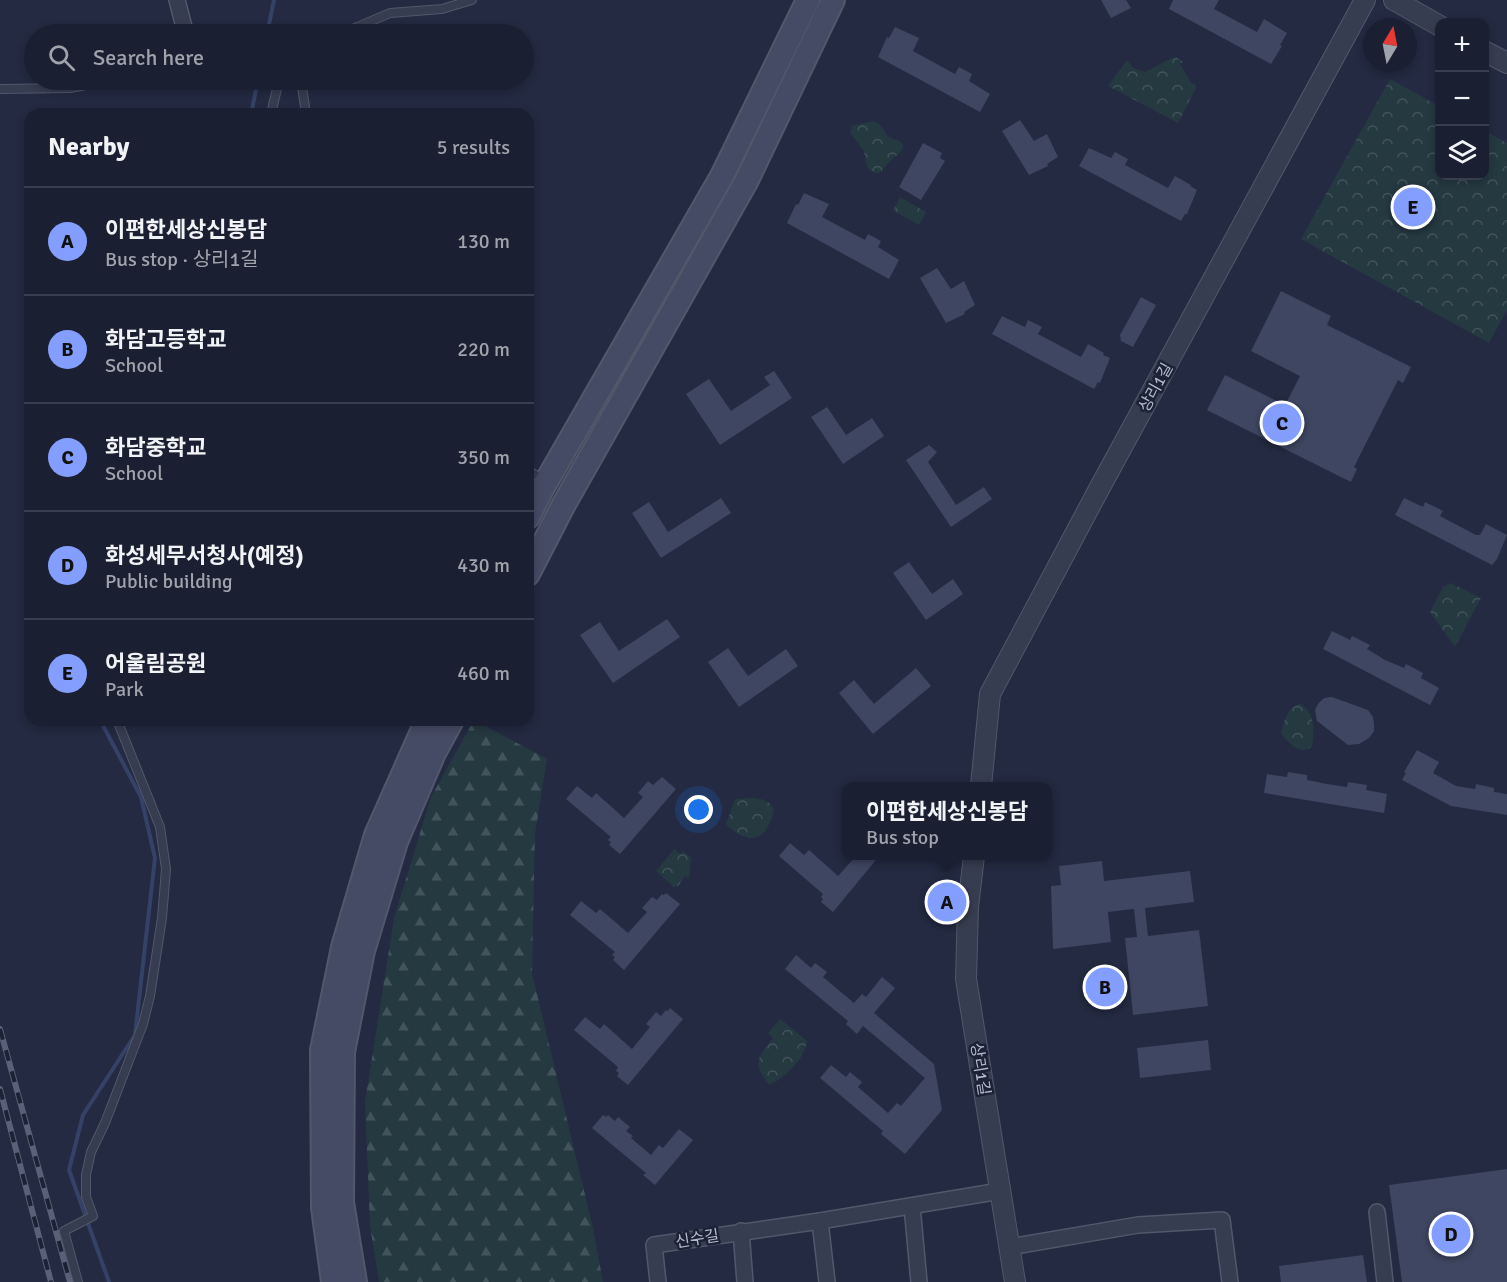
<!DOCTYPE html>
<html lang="en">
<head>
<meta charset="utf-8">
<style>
  body { margin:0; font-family:Signika,"Noto Sans KR",sans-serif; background:#232839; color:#f1f3f6 }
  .controls { position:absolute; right:18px; top:18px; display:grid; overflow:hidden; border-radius:12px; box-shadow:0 3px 9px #0003 }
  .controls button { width:54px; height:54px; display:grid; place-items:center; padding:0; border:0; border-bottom:2px solid #383e4d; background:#1a2031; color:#f1f3f6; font:30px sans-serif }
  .compass { position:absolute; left:1363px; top:18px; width:54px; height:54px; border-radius:50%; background:#1a2031; box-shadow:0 3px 9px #0003; rotate:10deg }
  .you { position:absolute; left:699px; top:810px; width:21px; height:21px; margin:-15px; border:4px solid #fff; border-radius:50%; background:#1a73e8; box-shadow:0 0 0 9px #1a73e833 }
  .badge { display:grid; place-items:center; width:39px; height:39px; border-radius:50%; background:#849eff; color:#111; font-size:20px; font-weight:700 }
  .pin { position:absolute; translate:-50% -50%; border:3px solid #fff; box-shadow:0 2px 6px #0006 }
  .popup { position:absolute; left:842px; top:782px; width:210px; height:78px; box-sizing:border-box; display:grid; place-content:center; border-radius:12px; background:#1a2031; filter:drop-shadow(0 2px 4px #0005); font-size:20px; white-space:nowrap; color:#9fa3ab }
  .popup b { font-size:22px; color:#f1f3f6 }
  .popup::after { content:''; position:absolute; left:50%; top:100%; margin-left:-12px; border:12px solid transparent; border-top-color:#1a2031 }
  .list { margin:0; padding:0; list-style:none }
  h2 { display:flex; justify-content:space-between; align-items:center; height:78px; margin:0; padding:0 24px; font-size:26px }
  h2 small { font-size:20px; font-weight:400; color:#9fa3ab }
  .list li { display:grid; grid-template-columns:39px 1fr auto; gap:18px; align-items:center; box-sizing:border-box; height:108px; padding:0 24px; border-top:2px solid #383e4d }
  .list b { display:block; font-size:22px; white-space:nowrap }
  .list p { margin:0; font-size:20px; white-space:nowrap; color:#9fa3ab }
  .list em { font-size:20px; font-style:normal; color:#9fa3ab }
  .icon { flex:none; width:33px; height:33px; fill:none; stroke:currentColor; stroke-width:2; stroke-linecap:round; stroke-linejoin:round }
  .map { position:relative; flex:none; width:1507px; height:1282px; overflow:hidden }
  .search { position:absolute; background:#1a2031; box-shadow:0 3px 9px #0003; left:24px; top:24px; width:510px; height:66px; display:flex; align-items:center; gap:15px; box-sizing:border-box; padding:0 21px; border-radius:33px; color:#9fa3ab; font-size:22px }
  .panel { position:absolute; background:#1a2031; box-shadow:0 3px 9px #0003; left:24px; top:108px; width:510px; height:618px; border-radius:18px }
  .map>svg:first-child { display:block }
  .forest { fill:url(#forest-firs) }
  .park { fill:url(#park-crowns) }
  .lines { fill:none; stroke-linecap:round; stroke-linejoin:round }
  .stream { stroke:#354268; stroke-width:4 }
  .building { fill:#3e4661 }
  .service-casing { stroke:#52586b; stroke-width:10 }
  .minor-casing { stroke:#52586b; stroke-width:18 }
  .tertiary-casing { stroke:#52586b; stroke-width:22 }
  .secondary-casing { stroke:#52586b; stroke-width:26 }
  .service { stroke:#373d50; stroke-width:8 }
  .minor { stroke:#373d50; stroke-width:15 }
  .tertiary { stroke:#373d50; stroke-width:20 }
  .secondary { stroke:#454b64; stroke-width:22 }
  .rail-casing { stroke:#596078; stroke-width:6 }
  .rail { stroke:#1c2235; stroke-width:4; stroke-dasharray:11; stroke-linecap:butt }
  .labels { text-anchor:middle; stroke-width:5; stroke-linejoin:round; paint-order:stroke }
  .street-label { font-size:16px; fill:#b3b8cb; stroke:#1c2235 }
</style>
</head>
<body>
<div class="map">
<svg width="1507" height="1282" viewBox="0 0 1507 1282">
  <defs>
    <pattern id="forest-firs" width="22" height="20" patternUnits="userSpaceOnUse" patternTransform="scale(1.5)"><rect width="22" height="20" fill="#253941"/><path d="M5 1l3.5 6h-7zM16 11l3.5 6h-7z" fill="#42545b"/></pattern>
    <pattern id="park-crowns" width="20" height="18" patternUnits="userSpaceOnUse" patternTransform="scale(1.5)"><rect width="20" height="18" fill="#253941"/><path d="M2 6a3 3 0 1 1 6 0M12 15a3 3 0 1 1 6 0" fill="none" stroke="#42545b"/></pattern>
  </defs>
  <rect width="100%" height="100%" fill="#232a41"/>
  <polygon class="forest" points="474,720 547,759 535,834 532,973 593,1228 603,1282 379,1282 370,1226 365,1102 394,918 431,797"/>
  <g class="park">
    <polygon points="1176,57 1183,62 1180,64 1192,84 1195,83 1196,88 1178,123 1108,86 1127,60 1133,68 1145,72 1172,58"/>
    <polygon points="1390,79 1439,106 1440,176 1484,176 1485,131 1507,143 1507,310 1489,343 1301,239"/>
    <path d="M873,121C884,124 883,134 891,138C898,141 900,139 903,146C901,154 896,155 890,161C882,169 879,181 867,167L864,151L850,133L852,126Z"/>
    <polygon points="900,197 926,212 919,225 893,211"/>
    <polygon points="1451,583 1481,598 1455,647 1430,612 1443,587"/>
    <path d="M1300,704C1315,711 1315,732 1312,746C1301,757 1288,743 1281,733C1284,722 1287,706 1300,704Z"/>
    <path d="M748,798C758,798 770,799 774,810C767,841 749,847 726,824L735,799Z"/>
    <polygon points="674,849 680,854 683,851 691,858 689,878 685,876 678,886 674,887 656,871"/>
    <path d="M780,1019L807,1041C805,1059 785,1078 769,1085C752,1063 757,1058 773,1038L768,1033Z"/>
  </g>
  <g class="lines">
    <g class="stream">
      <polyline points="267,34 274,0"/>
      <polyline points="251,114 258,80"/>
      <polyline points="100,720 141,797 155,858 135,1035 83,1115 69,1170 109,1282"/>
    </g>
  </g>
  <g class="building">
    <polygon points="1101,0 1126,0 1131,8 1111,18"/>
    <polygon points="1173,0 1219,0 1214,9 1257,32 1264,19 1287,33 1280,45 1282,46 1271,64 1169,9"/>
    <polygon points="895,27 919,38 913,51 955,74 959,67 972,74 969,81 990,94 980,112 878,57 887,37 889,38"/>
    <polygon points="1020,120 1034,141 1047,134 1058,157 1047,164 1048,166 1029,175 1002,131"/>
    <polygon points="923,143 942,153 940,158 945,161 921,200 899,187"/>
    <polygon points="1089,148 1111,158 1115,152 1128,159 1125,165 1168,188 1175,176 1191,185 1190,186 1197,190 1187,214 1185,214 1181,221 1079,166"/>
    <polygon points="804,193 829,204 822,217 865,240 868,234 881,241 878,247 899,260 889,279 787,223 796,204 798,205"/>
    <polygon points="937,268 951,289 964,281 975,305 964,312 965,314 946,323 920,278"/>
    <polygon points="1281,291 1331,316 1327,325 1411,367 1403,383 1398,380 1354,467 1357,469 1351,482 1207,410 1225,375 1285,405 1300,376 1251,351"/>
    <polygon points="1141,297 1156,305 1133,347 1121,341 1120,335"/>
    <polygon points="1002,316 1025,327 1028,320 1042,327 1038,334 1081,357 1088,344 1104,353 1103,355 1110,358 1100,383 1098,382 1094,389 992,334"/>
    <polygon points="774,371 792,398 720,445 686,394 709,379 731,411 770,385 764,377"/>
    <polygon points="827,407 846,435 872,418 884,436 843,464 811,417"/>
    <polygon points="929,445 937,452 928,462 956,505 984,487 992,499 951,527 906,460"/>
    <polygon points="721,498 731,513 661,558 632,513 649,502 668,532"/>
    <polygon points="1404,498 1423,507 1425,502 1443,511 1440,516 1476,535 1480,535 1486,524 1507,535 1497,559 1492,565 1395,515"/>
    <polygon points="909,562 932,594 953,579 963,594 926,620 893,573"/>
    <polygon points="667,619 680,637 613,683 580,635 600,622 619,651"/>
    <polygon points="1332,631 1350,640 1352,636 1370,645 1367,649 1385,660 1404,668 1406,664 1423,673 1421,678 1439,688 1430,705 1323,649"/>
    <polygon points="728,648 748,676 786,649 798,666 739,707 708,662"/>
    <polygon points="916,668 931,686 873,734 839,693 854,680 874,704"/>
    <polygon points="1332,697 1368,710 1373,717 1374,724 1374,731 1369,738 1359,744 1348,745 1317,721 1315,710 1318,704 1324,698"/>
    <polygon points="1417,750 1439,762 1433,773 1456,786 1475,789 1476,784 1494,788 1494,792 1507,794 1507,815 1451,806 1402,780 1406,773 1404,772"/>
    <polygon points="1288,772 1307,775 1307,780 1327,784 1347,787 1348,782 1367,785 1366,790 1387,794 1384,813 1264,793 1267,774 1287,777"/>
    <polygon points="662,777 676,789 620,854 609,845 611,842 608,840 611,837 566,799 577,786 592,798 596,793 624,818 643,797 638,793 648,781 653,785"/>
    <polygon points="790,843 804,855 809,850 838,876 857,855 880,855 833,912 821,902 823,899 821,897 823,894 779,856"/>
    <polygon points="1102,861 1104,881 1190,871 1194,902 1145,908 1148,936 1199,930 1208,1006 1133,1015 1125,938 1137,937 1134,909 1108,912 1111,942 1053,949 1051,886 1061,885 1059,866"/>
    <polygon points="666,893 680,904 624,970 613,960 615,957 612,955 615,952 570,915 581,901 596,913 600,909 628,933 647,912 642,908 652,897 657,900 662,894 664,895"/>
    <polygon points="796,955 811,968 815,963 827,972 823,977 854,1003 862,994 866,997 882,977 895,988 874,1013 934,1064 942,1110 905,1154 881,1134 883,1131 820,1078 831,1065 846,1077 850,1072 862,1082 858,1087 888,1113 897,1103 901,1106 925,1078 863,1026 857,1034 846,1024 848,1021 785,969"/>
    <polygon points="670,1008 683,1019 628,1085 617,1076 619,1073 616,1071 618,1067 574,1030 585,1017 600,1029 604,1024 632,1049 650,1027 646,1024 656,1012 661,1016 666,1010 668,1011"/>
    <polygon points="1208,1040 1211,1070 1140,1078 1137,1048"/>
    <polygon points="603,1115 606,1117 608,1115 615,1121 618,1117 630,1127 626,1131 633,1136 631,1138 651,1155 659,1145 663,1148 679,1129 693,1140 655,1185 643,1175 646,1173 592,1128"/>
    <polygon points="1507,1169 1507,1282 1402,1282 1389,1185"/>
    <polygon points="1363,1255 1367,1282 1281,1282 1279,1266"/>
  </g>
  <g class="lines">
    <defs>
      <g id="service">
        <polyline points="341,34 390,13 442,9 472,0"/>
        <polyline points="301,80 306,114"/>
        <polyline points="0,89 70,88 112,80"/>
        <polyline points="271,114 279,80"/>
        <polyline points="528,471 545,480"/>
        <polyline points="78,1282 64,1231 93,1216 86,1197 86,1175 91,1152 105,1123 143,1024 150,996 162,918 166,869 160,827 117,720"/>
      </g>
      <g id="minor">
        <polyline points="177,0 184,27 188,34"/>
        <polyline points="912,1206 919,1282"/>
        <polyline points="1377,1212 1385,1282"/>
        <polyline points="820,1221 827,1282"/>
        <polyline points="741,1231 745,1282"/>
        <polyline points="1009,1247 1138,1225 1222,1220 1230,1282"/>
        <polyline points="658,1282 654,1245 820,1221 1000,1191"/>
      </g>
      <g id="tertiary">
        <polyline points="1394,0 1440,26"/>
        <polyline points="1484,51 1507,63"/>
        <polyline points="981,786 990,694 1099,489 1365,0"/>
        <polyline points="974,856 968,907 966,979 1015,1282"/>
      </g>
      <g id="secondary">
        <polyline points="528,517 542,489 722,176 808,0"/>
        <polyline points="528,574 563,506 747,180 833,0"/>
        <polyline points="333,1282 323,1208 322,1050 343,947 376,835 427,720"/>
        <polyline points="355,1282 342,1202 343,1052 363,951 396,842 434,753 452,720"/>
      </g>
    </defs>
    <use href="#service" class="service-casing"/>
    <use href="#minor" class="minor-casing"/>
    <use href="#tertiary" class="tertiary-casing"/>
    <use href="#secondary" class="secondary-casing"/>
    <use href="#service" class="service"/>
    <use href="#minor" class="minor"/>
    <use href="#tertiary" class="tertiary"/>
    <use href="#secondary" class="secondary"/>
    <defs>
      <g id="rail">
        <polyline points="0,1029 70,1282"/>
        <polyline points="0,1089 51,1282"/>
      </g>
    </defs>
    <use href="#rail" class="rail-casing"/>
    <use href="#rail" class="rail"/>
  </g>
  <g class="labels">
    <g class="street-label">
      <text transform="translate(1155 387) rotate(-61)" y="6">상리1길</text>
      <text transform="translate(981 1069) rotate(81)" y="6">상리1길</text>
      <text transform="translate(697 1238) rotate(-9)" y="6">신수길</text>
    </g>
  </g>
</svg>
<div class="controls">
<button>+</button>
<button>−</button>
<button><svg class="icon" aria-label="layers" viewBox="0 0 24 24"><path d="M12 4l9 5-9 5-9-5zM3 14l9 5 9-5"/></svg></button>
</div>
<svg class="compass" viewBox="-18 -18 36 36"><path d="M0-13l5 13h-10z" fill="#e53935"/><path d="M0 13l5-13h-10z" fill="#9fa3ab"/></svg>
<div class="you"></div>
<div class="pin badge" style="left:947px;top:902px">A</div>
<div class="popup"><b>이편한세상신봉담</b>Bus stop</div>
<div class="pin badge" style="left:1105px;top:987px">B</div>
<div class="pin badge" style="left:1282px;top:423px">C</div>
<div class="pin badge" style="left:1451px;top:1234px">D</div>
<div class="pin badge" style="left:1413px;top:207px">E</div>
<div class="search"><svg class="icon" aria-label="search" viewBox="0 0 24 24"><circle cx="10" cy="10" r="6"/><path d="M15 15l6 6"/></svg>Search here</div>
<section class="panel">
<h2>Nearby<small>5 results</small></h2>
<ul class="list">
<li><span class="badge">A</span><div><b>이편한세상신봉담</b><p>Bus stop · 상리1길</p></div><em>130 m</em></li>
<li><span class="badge">B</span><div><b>화담고등학교</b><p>School</p></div><em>220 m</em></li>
<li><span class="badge">C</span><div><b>화담중학교</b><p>School</p></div><em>350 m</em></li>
<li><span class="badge">D</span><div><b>화성세무서청사(예정)</b><p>Public building</p></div><em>430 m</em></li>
<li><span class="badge">E</span><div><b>어울림공원</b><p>Park</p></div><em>460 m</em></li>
</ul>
</section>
</div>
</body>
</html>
